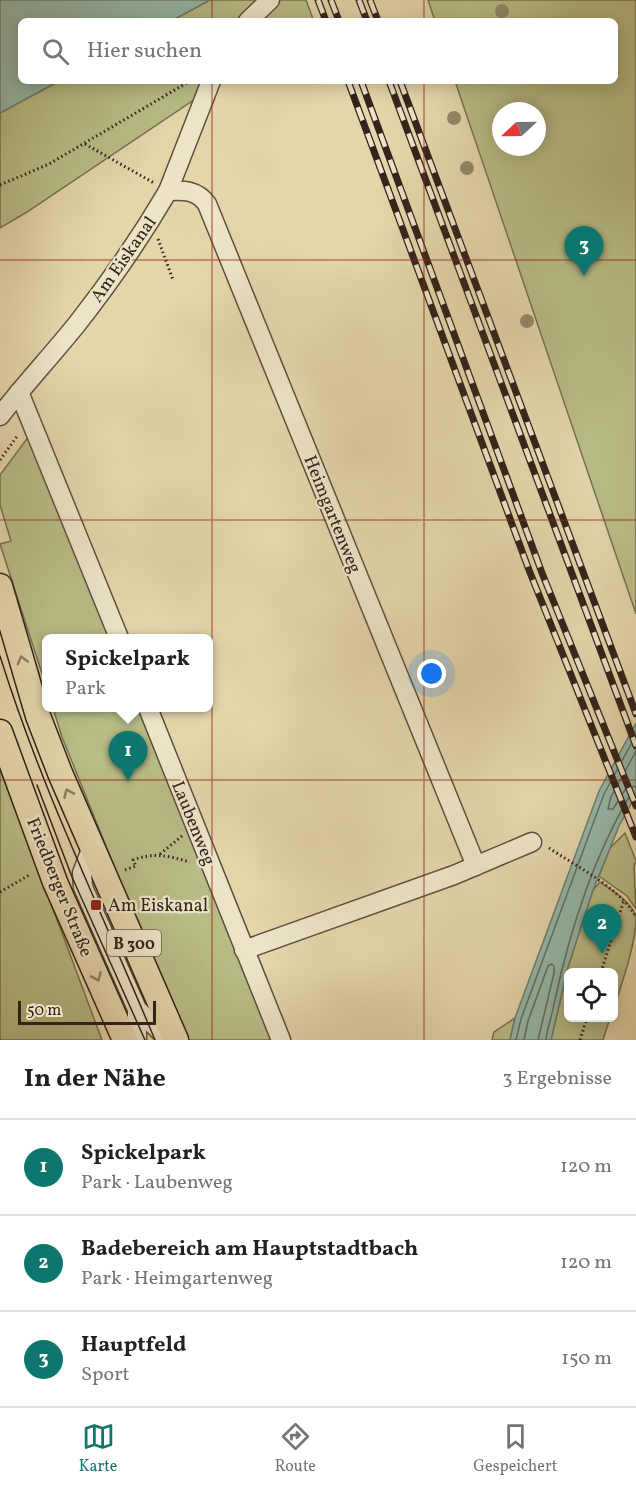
<!DOCTYPE html>
<html lang="de">
<head>
<meta charset="utf-8">
<style>
  body { margin:0; font-family:Vollkorn,serif; background:#f6f6f6; color:#202124 }
  .controls { position:absolute; right:18px; bottom:18px; display:grid; overflow:hidden; border-radius:9px; box-shadow:0 3px 15px #0003 }
  .controls button { width:54px; height:54px; display:grid; place-items:center; padding:0; border:0; border-bottom:2px solid #e0e0e0; background:#fff; color:#202124; font:30px sans-serif }
  .compass { position:absolute; left:492px; top:102px; width:54px; height:54px; border-radius:50%; background:#fff; box-shadow:0 3px 15px #0003; rotate:248deg }
  .scale { position:absolute; left:18px; bottom:15px; width:138px; box-sizing:border-box; padding-left:6px; border:3px solid #33231a; border-top:0; font-size:16px; line-height:21px; white-space:nowrap; color:#33231a; -webkit-text-stroke:4px #ede4c8; paint-order:stroke }
  .you { position:absolute; left:432px; top:674px; width:21px; height:21px; margin:-15px; border:4px solid #fff; border-radius:50%; background:#1a73e8; box-shadow:0 0 0 9px #1a73e833 }
  .badge { display:grid; place-items:center; width:39px; height:39px; border-radius:50%; background:#0f766e; color:#fff; font-size:20px; font-weight:700 }
  .pin { position:absolute; translate:-50% -50px; filter:drop-shadow(0 2px 3px #0008) }
  .pin::after { content:''; position:absolute; top:32px; width:21px; height:18px; background:inherit; clip-path:polygon(0 0,100% 0,50% 100%) }
  .popup { position:absolute; left:42px; top:634px; width:171px; height:78px; box-sizing:border-box; display:grid; place-content:center; border-radius:9px; background:#fff; filter:drop-shadow(0 2px 4px #0005); font-size:20px; white-space:nowrap; color:#757577 }
  .popup b { font-size:22px; color:#202124 }
  .popup::after { content:''; position:absolute; left:50%; top:100%; margin-left:-12px; border:12px solid transparent; border-top-color:#fff }
  .list { margin:0; padding:0; list-style:none }
  h2 { display:flex; justify-content:space-between; align-items:center; height:78px; margin:0; padding:0 24px; font-size:26px }
  h2 small { font-size:20px; font-weight:400; color:#757577 }
  .list li { display:grid; grid-template-columns:39px 1fr auto; gap:18px; align-items:center; box-sizing:border-box; height:96px; padding:0 24px; border-top:2px solid #e0e0e0 }
  .list b { display:block; font-size:22px; white-space:nowrap }
  .list p { margin:0; font-size:20px; white-space:nowrap; color:#757577 }
  .list em { font-size:20px; font-style:normal; color:#757577 }
  .icon { flex:none; width:33px; height:33px; fill:none; stroke:currentColor; stroke-width:2; stroke-linecap:round; stroke-linejoin:round }
  .map { position:relative; flex:none; width:636px; height:1040px; overflow:hidden }
  .search { position:absolute; background:#fff; box-shadow:0 3px 15px #0003; left:18px; right:18px; top:18px; height:66px; display:flex; align-items:center; gap:15px; box-sizing:border-box; padding:0 21px; border-radius:9px; color:#757577; font-size:22px }
  .sheet { height:366px; background:#fff }
  nav { display:flex; justify-content:space-around; align-items:center; box-sizing:border-box; height:84px; border-top:2px solid #e0e0e0; background:#fff; font-size:16px; color:#757577 }
  nav a { display:grid; justify-items:center; gap:3px }
  nav .on { color:#0f766e }
  .map>svg:first-child { display:block }
  .green { fill:#b8bc86; stroke:#767050; stroke-width:1.5; fill-rule:evenodd }
  .water { fill:#95b9aa; stroke:#6e7d70; stroke-width:1.5 }
  .lines { fill:none; stroke-linecap:round; stroke-linejoin:round }
  .shore { stroke:#646e62; stroke-width:1.5 }
  .minor-casing { stroke:#5f503e; stroke-width:21 }
  .major-casing { stroke:#33231a; stroke-width:27 }
  .path { stroke:#33231a; stroke-width:3; stroke-dasharray:1.5 3; stroke-linecap:butt }
  .minor { stroke:#ede4c8; stroke-width:18 }
  .major { stroke:#e4d5ab; stroke-width:24 }
  .tram { stroke:#33231a; stroke-width:1.5 }
  .rail-casing { stroke:#33231a; stroke-width:7 }
  .rail { stroke:#ede4c8; stroke-width:4.5; stroke-dasharray:14; stroke-linecap:butt }
  .tree { fill:#95886a }
  .oneway { stroke:#8c7c62 }
  .grid { fill:none; stroke:#8f2418; stroke-width:1.5; stroke-opacity:0.55 }
  .poi-dot { fill:#8f2418; stroke:#ede4c8; stroke-width:2 }
  .labels { text-anchor:middle; stroke-width:4.5; stroke-linejoin:round; paint-order:stroke }
  .shield { fill:#ede4c8; stroke:#6b5d4e; stroke-width:1.5 }
  .shield-label { font-size:16px; font-weight:bold; fill:#33231a }
  .street-label { font-size:18px; fill:#33231a; stroke:#ede4c8 }
  .poi-label { font-size:18px; fill:#33231a; stroke:#ede4c8; text-anchor:start }
</style>
</head>
<body>
<div class="map">
<svg width="636" height="1040" viewBox="0 0 636 1040">
  <rect width="100%" height="100%" fill="#e4d5ab"/>
  <filter id="stains"><feTurbulence type="fractalNoise" baseFrequency=".00333" numOctaves="4"/><feColorMatrix values="0 0 0 0 .2 0 0 0 0 .09 0 0 0 0 .02 0 0 0 .5 -.17"/></filter>
  <radialGradient id="worn" r=".72"><stop offset=".6" stop-color="#630" stop-opacity="0"/><stop offset="1" stop-color="#630" stop-opacity=".3"/></radialGradient>
  <g class="green">
    <polygon points="210,0 306,0 313,19 310,21 171,21"/>
    <path d="M428,0H636V614L455,81H615V21H435ZM501,111H537V147H501Z"/>
    <polygon points="59,81 222,81 27,212 0,228 0,113"/>
    <polygon points="29,436 116,638 47,638 47,689 0,544 11,541 0,505 0,475"/>
    <polygon points="53,708 145,708 281,1040 184,1040 62,737"/>
    <polygon points="0,767 102,1040 0,1040"/>
    <polygon points="625,833 636,861 634,867 636,909 627,896 599,876 610,848"/>
    <path d="M600,882C612,890 633,903 636,918C636,943 622,983 614,1008V972H568V1018H610L603,1040H551L568,967L593,890Z"/>
    <polygon points="515,1018 510,1040 492,1040 494,1032"/>
  </g>
  <g class="water">
    <polygon points="0,0 210,0 171,21 21,21 21,81 59,81 0,113"/>
    <polygon points="636,723 636,795 619,826 593,890 568,967 551,1040 510,1040 515,1018 599,791"/>
  </g>
  <g class="lines">
    <g class="shore">
      <polyline points="636,751 611,797 608,809 613,809 625,790 636,786"/>
      <polyline points="516,1040 521,1019 604,794 636,735"/>
      <polyline points="524,1040 528,1021 548,966 552,964 554,966 554,973 538,1040"/>
      <path d="M546,1040C547,1028 552,1016 554,1004C569,934 592,860 629,797L636,794"/>
    </g>
    <defs>
      <g id="minor">
        <polyline points="248,21 270,0"/>
        <path d="M168,191C184,190 197,190 207,204L476,866"/>
        <polyline points="19,392 119,638"/>
        <path d="M0,416C25,384 52,355 77,324C110,282 141,237 168,191L211,81"/>
        <polyline points="148,708 281,1040"/>
        <polyline points="92,847 82,873 83,887 137,1009 169,1040"/>
        <polyline points="244,950 454,875 532,842"/>
        <polyline points="137,1040 137,1009"/>
      </g>
      <g id="major">
        <polyline points="0,586 38,716 60,773 176,1040"/>
        <polyline points="0,732 55,882 125,1040"/>
      </g>
    </defs>
    <use href="#minor" class="minor-casing"/>
    <use href="#major" class="major-casing"/>
    <g class="path">
      <polyline points="85,144 154,183"/>
      <polyline points="0,185 49,164 190,81"/>
      <polyline points="158,239 173,280"/>
      <polyline points="0,460 18,435"/>
      <path d="M549,848C577,867 619,887 636,917"/>
      <polyline points="160,854 182,836"/>
      <path d="M125,870L136,866L133,860C154,852 169,856 190,862"/>
      <polyline points="0,892 31,874"/>
      <polyline points="601,972 624,900"/>
      <polyline points="580,1040 587,1018"/>
    </g>
    <use href="#minor" class="minor"/>
    <use href="#major" class="major"/>
    <g class="tram">
      <path d="M0,656C41,788 102,912 155,1040"/>
      <polyline points="37,785 72,877 145,1040"/>
    </g>
    <defs>
      <g id="rail">
        <polyline points="318,0 326,21"/>
        <polyline points="331,0 339,21"/>
        <polyline points="359,0 367,21"/>
        <polyline points="370,0 378,21"/>
        <polyline points="348,81 529,570 636,837"/>
        <polyline points="361,81 542,573 636,806"/>
        <polyline points="389,81 636,746"/>
        <polyline points="400,81 636,714"/>
      </g>
    </defs>
    <use href="#rail" class="rail-casing"/>
    <use href="#rail" class="rail"/>
  </g>
  <g class="tree">
    <circle cx="502" cy="11" r="7"/>
    <circle cx="454" cy="118" r="7"/>
    <circle cx="467" cy="168" r="7"/>
    <circle cx="527" cy="321" r="7"/>
  </g>
  <defs><path id="oneway-chevron" d="M-2-3.5L2.5 0L-2 3.5" fill="none" stroke-width="1.6" stroke-linecap="round" stroke-linejoin="round" transform="scale(1.5)"/></defs>
  <g class="oneway">
    <use href="#oneway-chevron" transform="translate(22 660) rotate(-106)"/>
    <use href="#oneway-chevron" transform="translate(68 793) rotate(-114)"/>
    <use href="#oneway-chevron" transform="translate(97 977) rotate(66)"/>
  </g>
  <path class="grid" d="M212,0V21M424,0V21M212,81V1040M424,81V1040M0,260H636M0,520H636M0,780H636"/>
  <rect class="poi-dot" x="90" y="899" width="12" height="12" rx="3"/>
  <g class="labels">
    <rect class="shield" x="107" y="930" width="54" height="26" rx="4.5"/>
    <g class="shield-label">
      <text x="134" y="949">B 300</text>
    </g>
    <g class="street-label">
      <text transform="translate(123 259) rotate(-55)" y="6">Am Eiskanal</text>
      <text transform="translate(333 514) rotate(68)" y="6">Heimgartenweg</text>
      <text transform="translate(194 823) rotate(68)" y="6">Laubenweg</text>
      <text transform="translate(60 887) rotate(68)" y="6">Friedberger Straße</text>
    </g>
    <g class="poi-label">
      <text x="108" y="911">Am Eiskanal</text>
    </g>
  </g>
  <rect width="100%" height="100%" filter="url(#stains)"/>
  <rect width="100%" height="100%" fill="url(#worn)"/>
</svg>
<div class="controls">
<button><svg class="icon" aria-label="locate" viewBox="0 0 24 24"><circle cx="12" cy="12" r="6"/><path d="M12 2v4M12 18v4M2 12h4M18 12h4"/></svg></button>
</div>
<svg class="compass" viewBox="-18 -18 36 36"><path d="M0-13l5 13h-10z" fill="#e53935"/><path d="M0 13l5-13h-10z" fill="#757577"/></svg>
<div class="scale">50 m</div>
<div class="you"></div>
<div class="pin badge" style="left:128px;top:781px">1</div>
<div class="popup"><b>Spickelpark</b>Park</div>
<div class="pin badge" style="left:602px;top:954px">2</div>
<div class="pin badge" style="left:584px;top:276px">3</div>
<div class="search"><svg class="icon" aria-label="search" viewBox="0 0 24 24"><circle cx="10" cy="10" r="6"/><path d="M15 15l6 6"/></svg>Hier suchen</div>
</div>
<section class="sheet">
<h2>In der Nähe<small>3 Ergebnisse</small></h2>
<ul class="list">
<li><span class="badge">1</span><div><b>Spickelpark</b><p>Park · Laubenweg</p></div><em>120 m</em></li>
<li><span class="badge">2</span><div><b>Badebereich am Hauptstadtbach</b><p>Park · Heimgartenweg</p></div><em>120 m</em></li>
<li><span class="badge">3</span><div><b>Hauptfeld</b><p>Sport</p></div><em>150 m</em></li>
</ul>
</section>
<nav>
<a class="on"><svg class="icon" aria-label="map" viewBox="0 0 24 24"><path d="M3 6l6-2 6 2 6-2v14l-6 2-6-2-6 2zM9 4v14M15 6v14"/></svg>Karte</a>
<a><svg class="icon" aria-label="directions" viewBox="0 0 24 24"><path d="M12 3l9 9-9 9-9-9zM9 14v-3h6M13 9l2 2-2 2"/></svg>Route</a>
<a><svg class="icon" aria-label="saved" viewBox="0 0 24 24"><path d="M7 4h10v16l-5-4-5 4z"/></svg>Gespeichert</a>
</nav>
</body>
</html>
